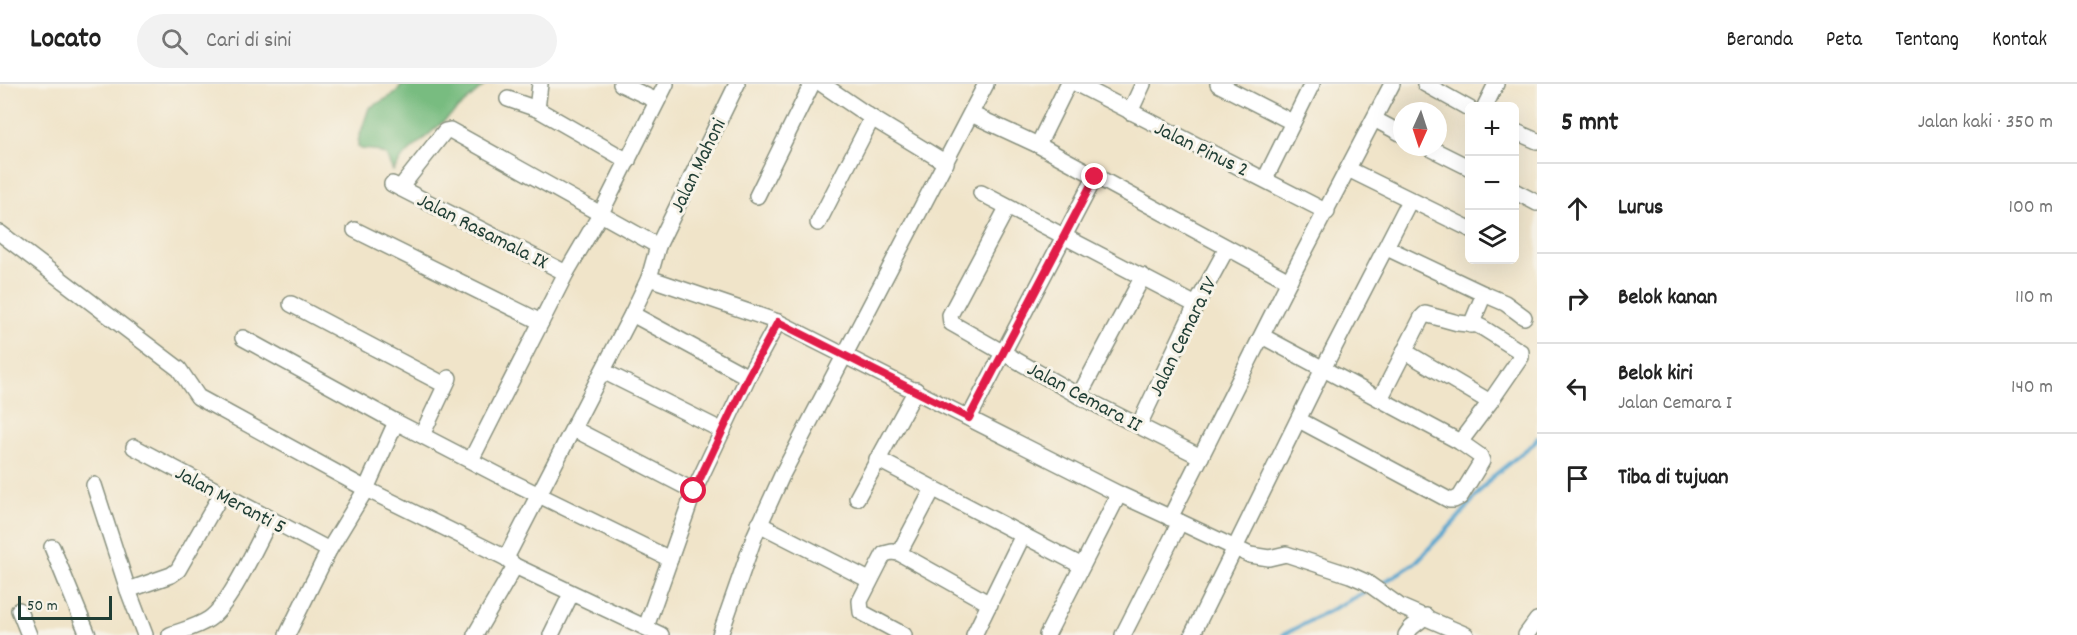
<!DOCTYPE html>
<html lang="id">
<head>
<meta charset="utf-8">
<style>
  body { margin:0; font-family:Dekko,sans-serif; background:#f2f2f2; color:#222 }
  .controls { position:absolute; right:18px; top:18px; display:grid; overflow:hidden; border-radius:9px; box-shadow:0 6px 24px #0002 }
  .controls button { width:54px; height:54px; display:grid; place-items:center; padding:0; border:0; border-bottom:2px solid #e0e0e0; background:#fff; color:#222; font:30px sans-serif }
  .compass { position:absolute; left:1393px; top:18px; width:54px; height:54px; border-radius:50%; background:#fff; box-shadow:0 6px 24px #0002; rotate:183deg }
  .scale { position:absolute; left:18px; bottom:15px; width:94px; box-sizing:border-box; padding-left:6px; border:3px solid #1f3d34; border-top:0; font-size:16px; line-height:21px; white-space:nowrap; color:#1f3d34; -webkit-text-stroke:4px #f7f3e8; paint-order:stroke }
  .stop { position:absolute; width:18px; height:18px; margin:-14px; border:4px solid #e11d48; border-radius:50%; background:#fff }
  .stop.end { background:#e11d48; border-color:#fff; box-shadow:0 2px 6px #0008 }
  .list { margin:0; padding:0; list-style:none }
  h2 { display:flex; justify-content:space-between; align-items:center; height:78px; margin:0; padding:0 24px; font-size:26px }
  h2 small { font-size:20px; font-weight:400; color:#767676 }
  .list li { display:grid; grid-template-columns:39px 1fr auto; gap:18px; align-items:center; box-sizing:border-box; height:90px; padding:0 24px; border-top:2px solid #e0e0e0 }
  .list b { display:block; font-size:22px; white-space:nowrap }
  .list p { margin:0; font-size:20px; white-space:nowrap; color:#767676 }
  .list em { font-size:20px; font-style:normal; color:#767676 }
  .icon { flex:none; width:33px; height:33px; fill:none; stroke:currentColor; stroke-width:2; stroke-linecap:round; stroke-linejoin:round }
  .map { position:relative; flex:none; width:1537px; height:551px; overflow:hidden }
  header { display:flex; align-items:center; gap:36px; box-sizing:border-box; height:84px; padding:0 30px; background:#fff; border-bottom:2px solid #e0e0e0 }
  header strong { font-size:28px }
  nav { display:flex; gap:33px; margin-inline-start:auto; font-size:21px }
  .search { width:420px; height:54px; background:#f2f2f2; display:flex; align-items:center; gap:15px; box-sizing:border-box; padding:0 21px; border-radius:33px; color:#767676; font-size:22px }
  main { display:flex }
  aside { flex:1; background:#fff }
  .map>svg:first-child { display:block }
  .forest { fill:#78bc80; stroke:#4c7c5a; stroke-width:1.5 }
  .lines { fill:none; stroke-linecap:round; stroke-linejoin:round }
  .stream { stroke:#54a4ce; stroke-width:4 }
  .minor-casing { stroke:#88907e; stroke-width:18 }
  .minor { stroke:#fff; stroke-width:15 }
  .route { stroke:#e11d48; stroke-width:8 }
  .labels { text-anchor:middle; stroke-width:6; stroke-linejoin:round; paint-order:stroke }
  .street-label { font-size:21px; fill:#1f3d34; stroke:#f7f3e8 }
</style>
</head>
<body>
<header>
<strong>Locato</strong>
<div class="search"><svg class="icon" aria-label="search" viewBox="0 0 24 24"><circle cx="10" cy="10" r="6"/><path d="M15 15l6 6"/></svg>Cari di sini</div>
<nav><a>Beranda</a><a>Peta</a><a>Tentang</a><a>Kontak</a></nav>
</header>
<main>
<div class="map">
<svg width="1537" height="551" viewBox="0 0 1537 551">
  <rect width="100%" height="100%" fill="#f7f3e8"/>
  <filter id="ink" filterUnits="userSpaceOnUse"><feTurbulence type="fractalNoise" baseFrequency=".0167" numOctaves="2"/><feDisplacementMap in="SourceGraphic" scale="12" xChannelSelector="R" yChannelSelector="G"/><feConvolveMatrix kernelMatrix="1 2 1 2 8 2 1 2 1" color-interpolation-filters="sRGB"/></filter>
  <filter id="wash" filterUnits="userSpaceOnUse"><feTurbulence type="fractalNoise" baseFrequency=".008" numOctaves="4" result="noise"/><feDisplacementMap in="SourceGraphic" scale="24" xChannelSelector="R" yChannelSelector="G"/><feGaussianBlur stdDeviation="1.35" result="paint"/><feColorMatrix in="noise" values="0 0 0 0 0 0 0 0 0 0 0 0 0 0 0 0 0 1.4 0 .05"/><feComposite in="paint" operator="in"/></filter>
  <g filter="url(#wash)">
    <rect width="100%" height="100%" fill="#f0e4c9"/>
    <polygon class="forest" points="402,0 486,0 403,73 393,87 386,71 374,66 361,65 358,62 358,57 369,24 395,10"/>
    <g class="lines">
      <g class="stream">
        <polyline points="1379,501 1414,480 1458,434 1491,394 1533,360 1537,354"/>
        <polyline points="1283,551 1369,506"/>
      </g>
    </g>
  </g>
  <g filter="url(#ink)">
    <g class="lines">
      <defs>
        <g id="minor">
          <polyline points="621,0 657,17"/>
          <polyline points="822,0 872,34 946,79"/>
          <polyline points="1077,0 1327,128"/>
          <polyline points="1218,0 1292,38"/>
          <polyline points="1425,0 1470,25"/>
          <polyline points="508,15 537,25 628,77"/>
          <polyline points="1485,22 1496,0"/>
          <polyline points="537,25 540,0"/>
          <polyline points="1130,28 1143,0"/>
          <polyline points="971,30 1038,61 1289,197"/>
          <polyline points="1374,35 1402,50"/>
          <polyline points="1514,47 1537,57"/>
          <polyline points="1038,61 1068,0"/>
          <polyline points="1428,63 1470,84"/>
          <polyline points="1348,85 1470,145"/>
          <polyline points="1265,95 1312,0"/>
          <polyline points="392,100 566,189"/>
          <polyline points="400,104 445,47 450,46 658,162 649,194 632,230 506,474"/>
          <polyline points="1514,107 1537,119"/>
          <polyline points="981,109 1196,221"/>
          <polyline points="757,112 812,0"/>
          <polyline points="1007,124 950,231 951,239 1079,312 1201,373"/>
          <polyline points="818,139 872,34"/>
          <polyline points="355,146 541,238"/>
          <polyline points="0,149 179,285 198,313 366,405 396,338"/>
          <polyline points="658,162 737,0"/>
          <polyline points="1387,164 1484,210 1471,241"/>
          <polyline points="649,194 778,238 1119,410 1180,438 1123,551"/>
          <polyline points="1484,210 1505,219 1524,233"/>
          <polyline points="291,220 445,301"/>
          <polyline points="632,230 748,293"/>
          <polyline points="1262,252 1460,358 1480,372 1482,377 1460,413 1454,416 1449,416 1299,336"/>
          <polyline points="243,254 396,338 500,392 670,475"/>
          <polyline points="1404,267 1490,318"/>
          <polyline points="603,287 723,347"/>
          <polyline points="1079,312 1143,192"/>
          <polyline points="1380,315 1422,233 1425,230 1458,239 1477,241 1483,244 1521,268 1521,273 1490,318 1460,358"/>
          <polyline points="969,334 1095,93"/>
          <polyline points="1139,341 1196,221 1227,164"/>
          <polyline points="574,345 694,407"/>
          <polyline points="422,351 449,294"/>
          <polyline points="134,363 329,466"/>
          <polyline points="877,375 1082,482"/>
          <polyline points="471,376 566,189 600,131 666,0"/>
          <polyline points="94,401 128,506 145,551"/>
          <polyline points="857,414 916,306"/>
          <polyline points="1170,434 1289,197 1392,0"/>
          <polyline points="1180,438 1250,471 1269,474 1286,470 1350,491 1366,498 1401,523 1466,551"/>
          <polyline points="759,440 869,496"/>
          <polyline points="52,463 88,551"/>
          <polyline points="899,469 933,405"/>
          <polyline points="128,506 171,491 178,486 221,411"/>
          <polyline points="19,526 29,551"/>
          <polyline points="646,543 694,407 748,293 778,238"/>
          <path d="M170,551C183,546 197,543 209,535C230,521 257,460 270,436"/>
          <polyline points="287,551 329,466 366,405 506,474 515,482 661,551"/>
          <polyline points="475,551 515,482"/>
          <polyline points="551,551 571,510"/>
          <polyline points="720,551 755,451 783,389 986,0"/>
          <polyline points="904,551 861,528 860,517 884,470 892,468 899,469 990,520"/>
          <polyline points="974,551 1023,451"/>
          <polyline points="1047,551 1119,410"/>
          <polyline points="1192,551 1323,285 1410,116"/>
          <polyline points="1406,551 1411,544 1426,532"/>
          <polyline points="1526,551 1537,536"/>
        </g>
      </defs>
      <use href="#minor" class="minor-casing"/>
      <use href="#minor" class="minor"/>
    </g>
  </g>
  <g class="lines" filter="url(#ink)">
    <polyline class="route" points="694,407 748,293 778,238 969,334 1095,93"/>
  </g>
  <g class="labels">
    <g class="street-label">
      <text transform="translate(1202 64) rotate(26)" y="7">Jalan Pinus 2</text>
      <text transform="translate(697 81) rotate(-64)" y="7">Jalan Mahoni</text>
      <text transform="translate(483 146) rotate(27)" y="7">Jalan Rasamala IX</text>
      <text transform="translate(1182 252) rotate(-64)" y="7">Jalan Cemara IV</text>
      <text transform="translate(1085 312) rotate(28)" y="7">Jalan Cemara II</text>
      <text transform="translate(231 415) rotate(28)" y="7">Jalan Meranti 5</text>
    </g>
  </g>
</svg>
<div class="controls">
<button>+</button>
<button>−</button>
<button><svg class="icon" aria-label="layers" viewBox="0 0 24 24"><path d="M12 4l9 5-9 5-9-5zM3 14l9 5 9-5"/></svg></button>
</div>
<svg class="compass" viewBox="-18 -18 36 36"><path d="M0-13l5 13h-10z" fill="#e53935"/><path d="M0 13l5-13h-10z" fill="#767676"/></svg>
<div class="scale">50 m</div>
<div class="stop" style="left:694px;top:407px"></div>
<div class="stop end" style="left:1095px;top:93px"></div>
</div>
<aside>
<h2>5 mnt<small>Jalan kaki · 350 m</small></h2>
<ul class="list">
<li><svg class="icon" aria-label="ahead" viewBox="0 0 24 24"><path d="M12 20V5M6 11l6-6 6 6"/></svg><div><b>Lurus</b></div><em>100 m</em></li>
<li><svg class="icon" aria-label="right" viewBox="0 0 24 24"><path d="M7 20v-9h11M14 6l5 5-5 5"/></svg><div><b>Belok kanan</b></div><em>110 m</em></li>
<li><svg class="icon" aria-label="left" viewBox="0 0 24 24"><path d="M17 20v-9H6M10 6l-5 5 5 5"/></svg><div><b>Belok kiri</b><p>Jalan Cemara I</p></div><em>140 m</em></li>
<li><svg class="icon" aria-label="arrive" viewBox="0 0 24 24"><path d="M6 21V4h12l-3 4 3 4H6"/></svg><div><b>Tiba di tujuan</b></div></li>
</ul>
</aside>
</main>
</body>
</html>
